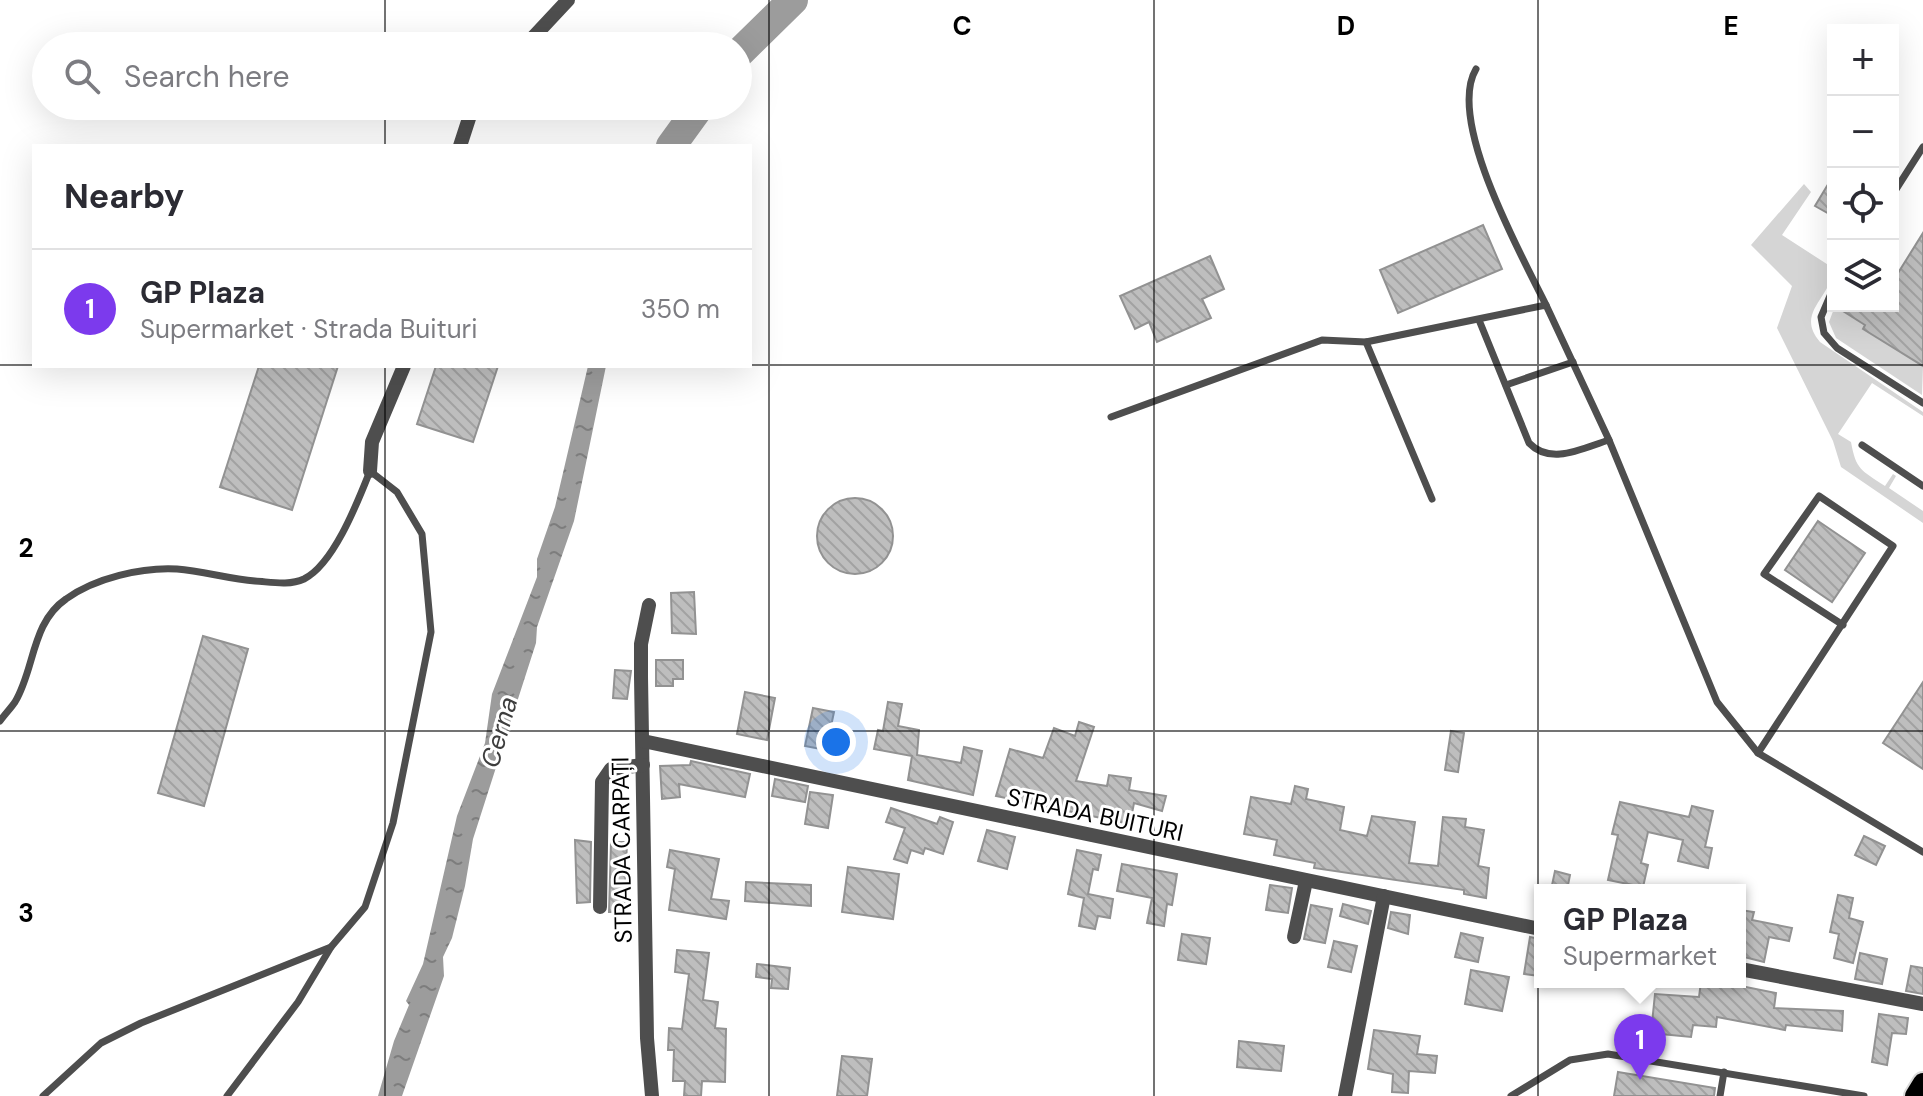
<!DOCTYPE html>
<html lang="en">
<head>
<meta charset="utf-8">
<style>
  body { margin:0; font-family:"DM Sans",sans-serif; background:#f2f2f3; color:#2b2b33 }
  .controls { position:absolute; right:24px; top:24px; display:grid; overflow:hidden; border-radius:0px; box-shadow:0 8px 32px #0002 }
  .controls button { width:72px; height:72px; display:grid; place-items:center; padding:0; border:0; border-bottom:2px solid #e1e1e2; background:#fff; color:#2b2b33; font:40px sans-serif }
  .you { position:absolute; left:836px; top:742px; width:28px; height:28px; margin:-20px; border:6px solid #fff; border-radius:50%; background:#1a73e8; box-shadow:0 0 0 12px #1a73e833 }
  .badge { display:grid; place-items:center; width:52px; height:52px; border-radius:50%; background:#7c3aed; color:#fff; font-size:26px; font-weight:700 }
  .pin { position:absolute; translate:-50% -66px; filter:drop-shadow(0 2px 4px #0008) }
  .pin::after { content:''; position:absolute; top:42px; width:28px; height:24px; background:inherit; clip-path:polygon(0 0,100% 0,50% 100%) }
  .popup { position:absolute; left:1534px; top:884px; width:212px; height:104px; box-sizing:border-box; display:grid; place-content:center; border-radius:0px; background:#fff; filter:drop-shadow(0 2px 6px #0005); font-size:26px; white-space:nowrap; color:#7c7c81 }
  .popup b { font-size:30px; color:#2b2b33 }
  .popup::after { content:''; position:absolute; left:50%; top:100%; margin-left:-16px; border:16px solid transparent; border-top-color:#fff }
  .list { margin:0; padding:0; list-style:none }
  h2 { display:flex; justify-content:space-between; align-items:center; height:104px; margin:0; padding:0 32px; font-size:34px }
  h2 small { font-size:26px; font-weight:400; color:#7c7c81 }
  .list li { display:grid; grid-template-columns:52px 1fr auto; gap:24px; align-items:center; box-sizing:border-box; height:120px; padding:0 32px; border-top:2px solid #e1e1e2 }
  .list b { display:block; font-size:30px; white-space:nowrap }
  .list p { margin:0; font-size:26px; white-space:nowrap; color:#7c7c81 }
  .list em { font-size:26px; font-style:normal; color:#7c7c81 }
  .icon { flex:none; width:44px; height:44px; fill:none; stroke:currentColor; stroke-width:2; stroke-linecap:round; stroke-linejoin:round }
  .map { position:relative; flex:none; width:1923px; height:1096px; overflow:hidden }
  .search { position:absolute; background:#fff; box-shadow:0 8px 32px #0002; left:32px; top:32px; width:720px; height:88px; display:flex; align-items:center; gap:20px; box-sizing:border-box; padding:0 28px; border-radius:44px; color:#7c7c81; font-size:30px }
  .panel { position:absolute; background:#fff; box-shadow:0 8px 32px #0002; left:32px; top:144px; width:720px; height:224px; border-radius:0px }
  .map>svg:first-child { display:block }
  .grass { fill:#d5d5d5 }
  .water { fill:url(#water-ripples) }
  .lines { fill:none; stroke-linecap:round; stroke-linejoin:round }
  .river { stroke:#9c9c9c; stroke-width:30 }
  .building { fill:url(#building-back-hatch); stroke:#929292; stroke-width:2 }
  .primary-casing { stroke:#dbdbdb; stroke-width:24 }
  .service { stroke:#4e4e4e; stroke-width:7 }
  .minor { stroke:#4e4e4e; stroke-width:14 }
  .primary { stroke:#000; stroke-width:20 }
  .grid { fill:none; stroke:#000; stroke-width:2; stroke-opacity:0.55 }
  .labels { text-anchor:middle; stroke-width:6; stroke-linejoin:round; paint-order:stroke }
  .street-label { font-size:24px; fill:#000; stroke:#fff }
  .water-label { font-size:26px; font-style:italic; fill:#3d3d3d; stroke:#fff }
  .grid-label { font-size:26px; text-anchor:middle; font-weight:bold; fill:#000; stroke:#fff; stroke-width:6; stroke-linejoin:round; paint-order:stroke }
</style>
</head>
<body>
<div class="map">
<svg width="1923" height="1096" viewBox="0 0 1923 1096">
  <defs>
    <pattern id="water-ripples" width="26" height="14" patternUnits="userSpaceOnUse" patternTransform="scale(2)"><rect width="26" height="14" fill="#9c9c9c"/><path d="M2 4q2-2 4 0t4 0M15 11q2-2 4 0t4 0" fill="none" stroke="#7d7d7d"/></pattern>
    <pattern id="building-back-hatch" width="6" height="6" patternUnits="userSpaceOnUse" patternTransform="scale(2)"><rect width="6" height="6" fill="#bebebe"/><path d="M-1 5l2 2M0 0l6 6M5-1l2 2" fill="none" stroke="#a2a2a2"/></pattern>
  </defs>
  <rect width="100%" height="100%" fill="#fff"/>
  <g class="grass">
    <path d="M1804,184L1811,192L1782,235L1833,268C1833,297 1794,312 1820,342L1923,412V416L1872,383L1838,434L1851,442C1856,470 1861,470 1885,486L1893,474L1896,476L1889,488L1923,511V523L1841,467L1833,441L1777,328L1792,286L1751,245Z"/>
    <polygon points="1835,306 1850,306 1865,325 1863,329 1923,366 1922,395 1836,338 1829,322"/>
  </g>
  <polygon class="water" points="588,366 606,366 574,521 537,627 536,643 473,839 465,886 452,938 443,957 444,976 402,1096 378,1096 394,1041 409,1005 406,1001 423,964 457,816 485,743 492,694 537,577 537,559 555,507"/>
  <g class="lines">
    <g class="river">
      <polyline points="738,54 793,0"/>
      <polyline points="671,146 700,106"/>
    </g>
  </g>
  <g class="building">
    <polygon points="1833,176 1833,216 1815,206"/>
    <polygon points="1483,225 1502,269 1398,313 1380,270"/>
    <polygon points="1923,233 1923,366 1863,329 1865,325 1835,306 1893,306 1893,281"/>
    <polygon points="1210,256 1224,289 1202,299 1211,318 1157,342 1149,322 1135,329 1120,296"/>
    <polygon points="259,366 338,366 292,510 220,487"/>
    <polygon points="436,366 498,366 473,442 417,424"/>
    <circle cx="855" cy="536" r="38"/>
    <polygon points="1818,521 1865,553 1832,602 1785,570"/>
    <polygon points="694,592 696,634 672,633 671,593"/>
    <polygon points="203,636 248,649 204,806 158,793"/>
    <polygon points="656,660 683,660 683,679 673,679 673,686 656,686"/>
    <polygon points="615,670 631,671 627,699 613,698"/>
    <polygon points="1923,682 1923,769 1883,743"/>
    <polygon points="745,692 775,698 767,740 737,734"/>
    <polygon points="888,702 902,704 898,726 919,730 917,755 961,763 964,747 982,751 973,795 908,780 912,756 874,749 878,730 883,731"/>
    <polygon points="813,708 834,712 826,750 805,746"/>
    <polygon points="1079,722 1094,727 1076,781 1107,786 1109,775 1131,778 1129,790 1166,796 1162,811 1134,803 1130,824 996,796 1010,749 1043,758 1054,728 1075,736"/>
    <polygon points="1451,731 1464,733 1458,772 1445,770"/>
    <polygon points="691,761 750,774 745,797 679,784 680,797 662,799 660,766 690,765"/>
    <polygon points="775,779 808,786 805,802 772,796"/>
    <polygon points="1295,786 1308,789 1306,799 1344,807 1340,830 1367,836 1372,816 1415,822 1409,863 1438,866 1443,817 1466,819 1465,827 1484,830 1478,866 1489,868 1486,898 1464,894 1464,890 1314,868 1315,863 1274,855 1277,840 1244,834 1251,797 1291,804"/>
    <polygon points="810,792 833,795 828,828 805,824"/>
    <polygon points="1620,802 1689,817 1692,806 1713,811 1705,847 1712,848 1708,868 1678,861 1683,840 1648,832 1641,863 1648,865 1643,887 1608,880 1618,835 1612,834"/>
    <polygon points="891,808 937,824 940,817 953,822 943,854 925,848 923,854 911,850 907,863 894,859 905,828 886,822"/>
    <polygon points="987,830 1015,837 1007,869 978,861"/>
    <polygon points="1864,836 1885,846 1876,865 1855,855"/>
    <polygon points="575,840 591,842 590,902 577,903"/>
    <polygon points="611,842 627,842 624,912 609,912"/>
    <polygon points="670,850 719,859 711,899 729,901 726,919 669,910 675,869 667,867"/>
    <polygon points="1077,850 1101,855 1098,870 1093,869 1088,894 1113,899 1110,918 1098,916 1095,929 1079,926 1084,898 1068,894"/>
    <polygon points="1122,864 1177,874 1172,905 1167,904 1164,926 1147,923 1152,898 1117,891"/>
    <polygon points="848,867 899,874 893,919 842,912"/>
    <polygon points="1555,871 1570,875 1567,890 1551,890"/>
    <polygon points="746,882 811,885 811,906 745,901"/>
    <polygon points="1270,885 1292,888 1288,913 1266,910"/>
    <polygon points="1838,895 1853,898 1849,918 1863,922 1853,963 1834,958 1839,934 1830,932"/>
    <polygon points="1343,904 1371,911 1368,924 1340,916"/>
    <polygon points="1311,905 1332,909 1325,943 1304,939"/>
    <polygon points="1740,910 1754,912 1752,920 1792,928 1789,941 1769,937 1764,962 1740,956"/>
    <polygon points="1391,912 1410,915 1408,934 1388,928"/>
    <polygon points="1461,933 1483,938 1478,962 1455,957"/>
    <polygon points="1182,934 1210,938 1206,964 1178,960"/>
    <polygon points="1530,937 1540,939 1540,976 1524,974"/>
    <polygon points="1334,941 1357,946 1351,972 1328,967"/>
    <polygon points="677,950 709,953 703,1000 718,1002 715,1028 726,1029 725,1082 702,1081 701,1096 684,1096 685,1081 673,1081 674,1050 668,1050 669,1028 682,1029 689,974 675,972"/>
    <polygon points="1860,953 1887,959 1882,984 1855,979"/>
    <polygon points="757,964 790,968 788,989 771,988 772,979 756,977"/>
    <polygon points="1911,966 1923,968 1923,994 1906,991"/>
    <polygon points="1471,970 1509,977 1502,1011 1465,1004"/>
    <polygon points="1701,982 1721,982 1776,993 1774,1008 1843,1011 1842,1031 1786,1025 1785,1030 1717,1017 1716,1027 1693,1025 1691,1037 1651,1033 1655,994 1699,997"/>
    <polygon points="1879,1014 1908,1018 1906,1034 1892,1033 1887,1065 1872,1062"/>
    <polygon points="1374,1030 1420,1036 1417,1054 1437,1056 1435,1073 1409,1071 1408,1093 1392,1092 1393,1074 1368,1069"/>
    <polygon points="1239,1041 1284,1046 1281,1071 1237,1067"/>
    <polygon points="842,1056 872,1059 867,1096 837,1096"/>
    <polygon points="1618,1072 1715,1088 1714,1096 1614,1096"/>
  </g>
  <g class="lines">
    <defs>
      <polyline id="primary" points="1915,1096 1923,1083"/>
    </defs>
    <use href="#primary" class="primary-casing"/>
    <g class="service">
      <path d="M1476,69C1446,120 1521,254 1546,305"/>
      <polyline points="1893,194 1923,147"/>
      <polyline points="1833,289 1821,317 1824,333 1837,348 1923,403"/>
      <path d="M1479,320L1529,443C1551,466 1583,448 1609,440"/>
      <polyline points="1366,342 1432,499"/>
      <polyline points="1506,385 1573,362"/>
      <polyline points="1111,417 1322,340 1366,342 1546,305 1609,440 1717,702 1758,753 1923,852"/>
      <polyline points="1862,445 1923,486"/>
      <path d="M0,721C5,714 11,708 15,702C35,669 31,623 66,599C95,578 142,567 177,569C203,571 229,579 255,581C271,582 289,586 304,579C334,564 358,501 370,471L397,492L422,534L431,632L393,823L365,907L331,947L141,1023L101,1043L43,1096"/>
      <polyline points="1758,753 1893,546 1819,496 1764,574 1843,625"/>
      <polyline points="227,1096 298,1002 331,947"/>
      <polyline points="1511,1096 1570,1060 1608,1054 1864,1096"/>
      <polyline points="1720,1096 1724,1072"/>
    </g>
    <g class="minor">
      <polyline points="525,46 568,0"/>
      <polyline points="460,146 473,106"/>
      <polyline points="370,471 372,442 404,366"/>
      <polyline points="649,605 641,644 641,677 647,1038 652,1096"/>
      <polyline points="643,741 1540,929"/>
      <polyline points="600,907 602,782 611,769 643,765"/>
      <polyline points="1294,937 1306,881"/>
      <polyline points="1740,969 1923,1004"/>
      <polyline points="1345,1096 1384,896"/>
    </g>
    <use href="#primary" class="primary"/>
  </g>
  <path class="grid" d="M385,0V46M769,0V1096M1154,0V1096M1538,0V1096M385,106V146M0,365H34M750,365H1923M385,366V1096M0,731H1923"/>
  <g class="labels">
    <g class="street-label">
      <text transform="translate(1095 815) rotate(12)" y="8">STRADA BUITURI</text>
      <text transform="translate(622 850) rotate(-91)" y="8">STRADA CARPAȚI</text>
    </g>
    <g class="water-label">
      <text transform="translate(499 732) rotate(-74)" y="9">Cerna</text>
    </g>
  </g>
  <g class="grid-label">
    <text x="962" y="35">C</text>
    <text x="1346" y="35">D</text>
    <text x="1731" y="35">E</text>
    <text x="26" y="557">2</text>
    <text x="26" y="922">3</text>
  </g>
</svg>
<div class="controls">
<button>+</button>
<button>−</button>
<button><svg class="icon" aria-label="locate" viewBox="0 0 24 24"><circle cx="12" cy="12" r="6"/><path d="M12 2v4M12 18v4M2 12h4M18 12h4"/></svg></button>
<button><svg class="icon" aria-label="layers" viewBox="0 0 24 24"><path d="M12 4l9 5-9 5-9-5zM3 14l9 5 9-5"/></svg></button>
</div>
<div class="you"></div>
<div class="pin badge" style="left:1640px;top:1080px">1</div>
<div class="popup"><b>GP Plaza</b>Supermarket</div>
<div class="search"><svg class="icon" aria-label="search" viewBox="0 0 24 24"><circle cx="10" cy="10" r="6"/><path d="M15 15l6 6"/></svg>Search here</div>
<section class="panel">
<h2>Nearby<small></small></h2>
<ul class="list">
<li><span class="badge">1</span><div><b>GP Plaza</b><p>Supermarket · Strada Buituri</p></div><em>350 m</em></li>
</ul>
</section>
</div>
</body>
</html>
